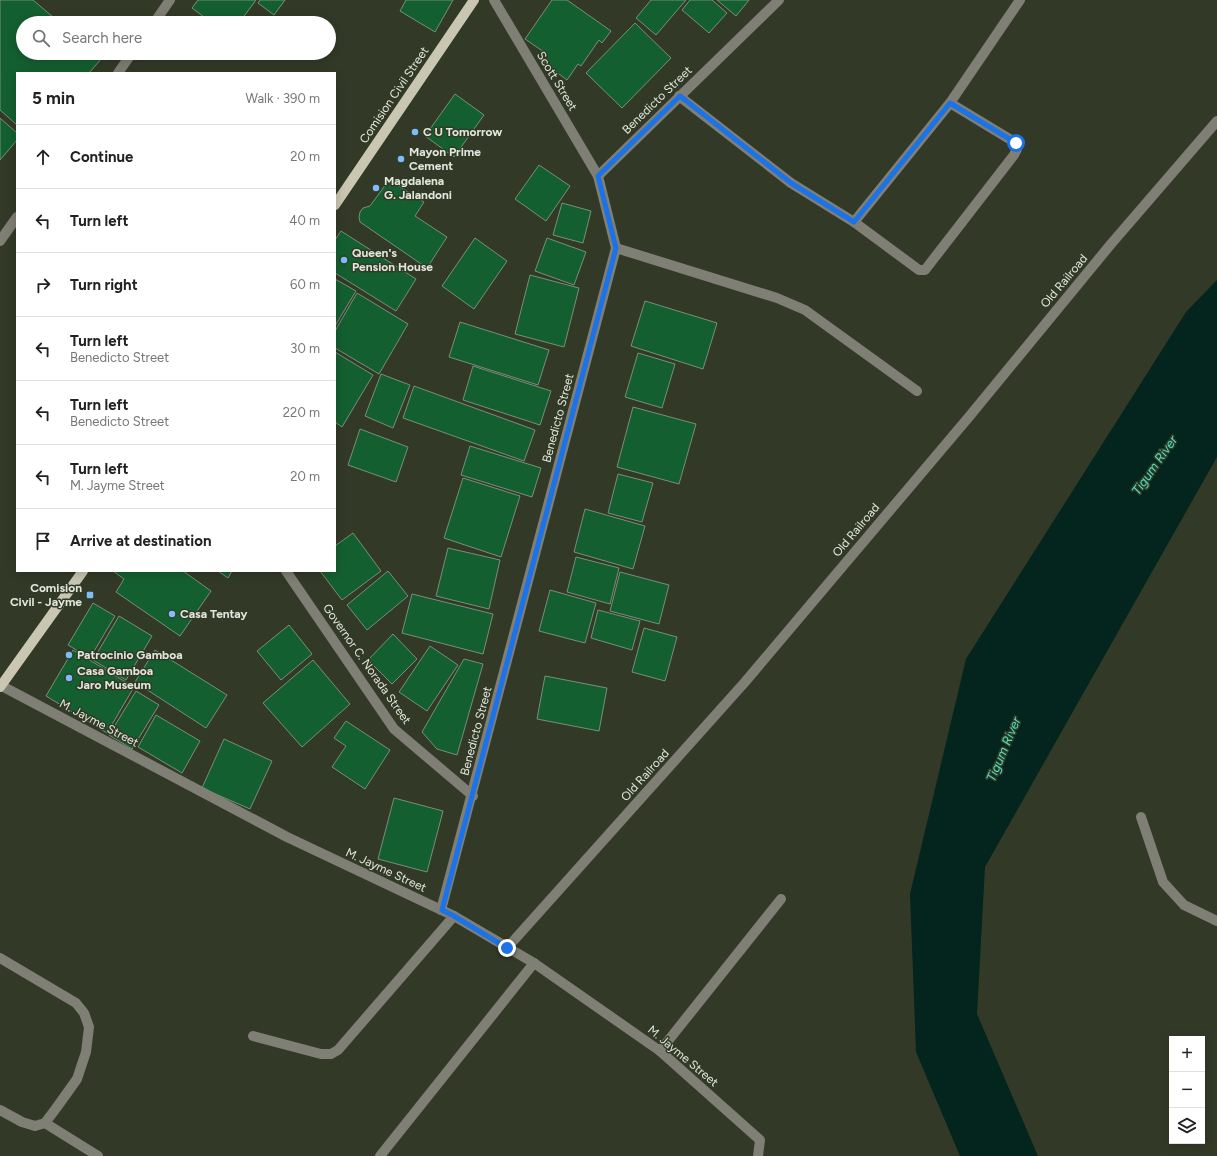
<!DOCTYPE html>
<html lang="en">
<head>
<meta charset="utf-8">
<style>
  body { margin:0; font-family:Figtree,sans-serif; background:#f6f6f6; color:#222 }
  .controls { position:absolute; right:12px; bottom:12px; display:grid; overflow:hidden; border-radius:0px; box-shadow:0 2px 10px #0003 }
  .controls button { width:36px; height:36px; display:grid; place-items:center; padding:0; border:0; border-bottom:1px solid #e0e0e0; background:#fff; color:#222; font:20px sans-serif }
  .stop { position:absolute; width:12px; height:12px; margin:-9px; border:3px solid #1a73e8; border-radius:50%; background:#fff }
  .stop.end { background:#1a73e8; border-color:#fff; box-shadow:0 1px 4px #0008 }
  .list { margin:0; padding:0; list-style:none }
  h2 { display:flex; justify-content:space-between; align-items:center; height:52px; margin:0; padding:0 16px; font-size:17px }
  h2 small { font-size:13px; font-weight:400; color:#767676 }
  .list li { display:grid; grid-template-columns:26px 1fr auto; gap:12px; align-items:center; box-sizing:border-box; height:64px; padding:0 16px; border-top:1px solid #e0e0e0 }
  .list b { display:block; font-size:15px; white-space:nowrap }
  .list p { margin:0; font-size:13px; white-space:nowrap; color:#767676 }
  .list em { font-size:13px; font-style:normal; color:#767676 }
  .icon { flex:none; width:22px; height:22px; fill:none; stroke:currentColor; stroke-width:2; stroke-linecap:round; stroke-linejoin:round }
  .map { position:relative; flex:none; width:1217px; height:1156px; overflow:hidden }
  .search { position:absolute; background:#fff; box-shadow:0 2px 10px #0003; left:16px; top:16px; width:320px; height:44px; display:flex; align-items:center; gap:10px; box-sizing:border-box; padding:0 14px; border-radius:22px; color:#767676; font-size:15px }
  .panel { position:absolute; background:#fff; box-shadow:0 2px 10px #0003; left:16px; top:72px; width:320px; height:500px; border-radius:0px }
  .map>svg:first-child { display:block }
  .water { fill:#03251d }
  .building { fill:#145f2f; stroke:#798e7d }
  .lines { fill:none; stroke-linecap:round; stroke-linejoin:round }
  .minor { stroke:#807f75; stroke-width:10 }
  .major { stroke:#c9c7b2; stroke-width:10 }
  .route { stroke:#1a73e8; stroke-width:5 }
  .poi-dot { fill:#7bbef9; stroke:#323a27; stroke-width:1.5 }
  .labels { text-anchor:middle; stroke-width:3; stroke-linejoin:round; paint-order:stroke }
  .street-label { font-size:12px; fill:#e1e7db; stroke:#323a27 }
  .poi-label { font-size:12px; font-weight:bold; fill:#e1e7db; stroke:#323a27; text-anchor:start }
  .water-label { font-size:13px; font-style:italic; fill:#4be3c0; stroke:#323a27 }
</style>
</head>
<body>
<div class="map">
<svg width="1217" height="1156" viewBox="0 0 1217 1156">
  <rect width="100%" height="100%" fill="#323a27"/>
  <polygon class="water" points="1217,280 1217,457 985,867 977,1014 1038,1156 960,1156 916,1052 910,894 966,659 1186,312"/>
  <g class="building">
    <polygon points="0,0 33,0 60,23 23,23 23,53 96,53 102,58 89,73 17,73 17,125 0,110"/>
    <polygon points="198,0 256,0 239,23 212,23 192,8"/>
    <polygon points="260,0 285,0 274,15 258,3"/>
    <polygon points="406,0 453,0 435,32 400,11"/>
    <polygon points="552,0 567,0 611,31 602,43 599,40 581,66 578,64 567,80 539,59 544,52 525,39"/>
    <polygon points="651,0 686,0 656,35 636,18"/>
    <polygon points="690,0 712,0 727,13 709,33 682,10"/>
    <polygon points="717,0 749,0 736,16"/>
    <polygon points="635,23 671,58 622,108 586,73"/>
    <polygon points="455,94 484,115 454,157 425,136"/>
    <polygon points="0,118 17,133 17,140 0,160"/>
    <polygon points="539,165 570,186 546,221 515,199"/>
    <polygon points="389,180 424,202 415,216 447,237 427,268 360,222 359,217 360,212 363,208 370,206"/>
    <polygon points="562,203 591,211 583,243 553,235"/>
    <polygon points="341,231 416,279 396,311 335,273 335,240"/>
    <polygon points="475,238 507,261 474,309 442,286"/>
    <polygon points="547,238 586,252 574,285 535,271"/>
    <polygon points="530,275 579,288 564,347 515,334"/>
    <polygon points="335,279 356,291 335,326"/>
    <polygon points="357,293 408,324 379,374 335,348 335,331"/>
    <polygon points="645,301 717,323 703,369 631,346"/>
    <polygon points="460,322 549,350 538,385 449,357"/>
    <polygon points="335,352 373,375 342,427 335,422"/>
    <polygon points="638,353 675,364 662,408 625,397"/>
    <polygon points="473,366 551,391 540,425 463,400"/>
    <polygon points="381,374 410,385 393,428 365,416"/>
    <polygon points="414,386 535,430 524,461 403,418"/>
    <polygon points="633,407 696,424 679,484 617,467"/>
    <polygon points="360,429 408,447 396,482 348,465"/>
    <polygon points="470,446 541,468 532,497 461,475"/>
    <polygon points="618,474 653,483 642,522 608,513"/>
    <polygon points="463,478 520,496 501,557 444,538"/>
    <polygon points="585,509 645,526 633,569 574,552"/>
    <polygon points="353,533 381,571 342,600 320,571 335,571 335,546"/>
    <polygon points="448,548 500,560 489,609 436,596"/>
    <polygon points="576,557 619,568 610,604 567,592"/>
    <polygon points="113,571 183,571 211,591 180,636 116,592 124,579"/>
    <polygon points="218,571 232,571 228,578"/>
    <polygon points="388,571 408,596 367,630 347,605"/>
    <polygon points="620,572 669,585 659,624 610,611"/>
    <polygon points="550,590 596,603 585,643 539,631"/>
    <polygon points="412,594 493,614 483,654 402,633"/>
    <polygon points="93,603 115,616 90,658 68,645"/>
    <polygon points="598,610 640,621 632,650 591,638"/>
    <polygon points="119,616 152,636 126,680 93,660"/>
    <polygon points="289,625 312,654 281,680 257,651"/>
    <polygon points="644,628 677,637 665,681 632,672"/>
    <polygon points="393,634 417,659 392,684 368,660"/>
    <polygon points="430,646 458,665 427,711 399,692"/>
    <polygon points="73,650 134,687 107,733 46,696"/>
    <polygon points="155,650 227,695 206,728 135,682"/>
    <polygon points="464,659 483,664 457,755 437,749 422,732"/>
    <polygon points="313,660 350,704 302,747 263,703"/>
    <polygon points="545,676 607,688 599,731 537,719"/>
    <polygon points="136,691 159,705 132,749 109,735"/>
    <polygon points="156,715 200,741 182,773 138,747"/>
    <polygon points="346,721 390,750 365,789 332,767 346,746 334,738"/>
    <polygon points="224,739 272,761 250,809 202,788"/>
    <polygon points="394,798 443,811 427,872 378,859"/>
  </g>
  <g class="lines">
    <g class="minor">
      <polyline points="154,23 170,0"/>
      <polyline points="118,73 132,53"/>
      <polyline points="679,96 791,183 854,222 919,270 925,270 1014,155 1017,149 1016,143 950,103 1020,0"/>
      <polyline points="598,176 779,0"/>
      <polyline points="854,222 950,103"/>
      <polyline points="0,241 17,217"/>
      <polyline points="616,248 777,298 805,310 917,391"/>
      <polyline points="286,571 394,729 473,796"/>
      <polyline points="0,685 287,837 454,916 534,963 660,1051 760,1140 758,1156"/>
      <polyline points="1141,817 1163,882 1184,905 1217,921"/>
      <polyline points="441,910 616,248 598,176 494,0"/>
      <polyline points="507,948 745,682 968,418 1111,244 1217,121"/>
      <polyline points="0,958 76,1003 84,1013 89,1027 86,1052 77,1079 57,1107 45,1123 35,1126 22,1122 0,1110"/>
      <polyline points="253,1036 321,1054 331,1054 338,1050 454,916"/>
      <polyline points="660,1051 781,899"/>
      <polyline points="45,1123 98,1156"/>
      <polyline points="380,1156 534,963"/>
    </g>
    <g class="major">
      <polyline points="335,205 474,0"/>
      <polyline points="0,687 83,571"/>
    </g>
  </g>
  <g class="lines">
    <polyline class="route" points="507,948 454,916 442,910 616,248 598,176 680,96 791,183 854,222 950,103 1016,143"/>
  </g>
  <g class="poi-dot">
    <circle cx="415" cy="132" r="4"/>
    <circle cx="401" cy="159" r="4"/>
    <circle cx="376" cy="188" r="4"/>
    <circle cx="344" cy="260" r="4"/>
    <rect x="86" y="591" width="8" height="8" rx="2"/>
    <circle cx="172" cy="614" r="4"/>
    <circle cx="69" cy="655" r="4"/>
    <circle cx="69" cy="678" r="4"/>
  </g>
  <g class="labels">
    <g class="street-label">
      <text transform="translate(557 81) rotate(59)" y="4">Scott Street</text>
      <text transform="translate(394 95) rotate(-56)" y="4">Comision Civil Street</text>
      <text transform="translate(657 100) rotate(-44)" y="4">Benedicto Street</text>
      <text transform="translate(1064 281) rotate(-50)" y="4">Old Railroad</text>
      <text transform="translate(558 418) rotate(-75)" y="4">Benedicto Street</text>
      <text transform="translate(856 530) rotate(-50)" y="4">Old Railroad</text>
      <text transform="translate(367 664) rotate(55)" y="4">Governor C. Norada Street</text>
      <text transform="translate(99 723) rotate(28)" y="4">M. Jayme Street</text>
      <text transform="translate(476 731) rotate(-75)" y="4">Benedicto Street</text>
      <text transform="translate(645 775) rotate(-48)" y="4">Old Railroad</text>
      <text transform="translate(386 870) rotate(25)" y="4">M. Jayme Street</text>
      <text transform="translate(683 1056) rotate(40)" y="4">M. Jayme Street</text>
    </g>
    <g class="poi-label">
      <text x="423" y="136">C U Tomorrow</text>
      <text x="409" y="156">Mayon Prime<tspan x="409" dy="14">Cement</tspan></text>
      <text x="384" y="185">Magdalena<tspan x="384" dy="14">G. Jalandoni</tspan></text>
      <text x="352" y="257">Queen's<tspan x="352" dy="14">Pension House</tspan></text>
      <text x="82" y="592" text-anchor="end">Comision<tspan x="82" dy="14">Civil - Jayme</tspan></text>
      <text x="180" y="618">Casa Tentay</text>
      <text x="77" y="659">Patrocinio Gamboa</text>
      <text x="77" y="675">Casa Gamboa<tspan x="77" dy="14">Jaro Museum</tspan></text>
    </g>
    <g class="water-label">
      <text transform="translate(1154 465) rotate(-55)" y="5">Tigum River</text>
      <text transform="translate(1003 749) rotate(-67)" y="5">Tigum River</text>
    </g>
  </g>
</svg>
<div class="controls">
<button>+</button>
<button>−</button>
<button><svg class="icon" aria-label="layers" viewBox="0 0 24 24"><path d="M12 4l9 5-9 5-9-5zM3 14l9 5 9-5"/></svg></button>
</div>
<div class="stop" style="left:1016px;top:143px"></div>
<div class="stop end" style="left:507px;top:948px"></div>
<div class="search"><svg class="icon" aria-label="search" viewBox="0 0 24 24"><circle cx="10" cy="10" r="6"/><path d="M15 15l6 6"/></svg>Search here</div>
<section class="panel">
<h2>5 min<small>Walk · 390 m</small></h2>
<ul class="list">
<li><svg class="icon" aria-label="ahead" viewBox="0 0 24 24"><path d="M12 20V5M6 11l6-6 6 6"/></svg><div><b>Continue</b></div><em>20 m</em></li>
<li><svg class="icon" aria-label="left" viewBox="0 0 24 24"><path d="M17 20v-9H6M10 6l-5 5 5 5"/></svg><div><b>Turn left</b></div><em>40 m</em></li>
<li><svg class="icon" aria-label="right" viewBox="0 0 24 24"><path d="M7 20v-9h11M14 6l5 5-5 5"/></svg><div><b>Turn right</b></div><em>60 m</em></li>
<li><svg class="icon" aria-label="left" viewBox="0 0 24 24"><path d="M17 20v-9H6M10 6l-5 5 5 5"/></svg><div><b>Turn left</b><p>Benedicto Street</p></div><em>30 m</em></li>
<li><svg class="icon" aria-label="left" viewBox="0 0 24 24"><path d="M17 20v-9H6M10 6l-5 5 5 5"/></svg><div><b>Turn left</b><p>Benedicto Street</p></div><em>220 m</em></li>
<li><svg class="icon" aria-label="left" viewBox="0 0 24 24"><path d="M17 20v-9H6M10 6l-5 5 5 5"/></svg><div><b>Turn left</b><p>M. Jayme Street</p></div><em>20 m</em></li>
<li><svg class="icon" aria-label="arrive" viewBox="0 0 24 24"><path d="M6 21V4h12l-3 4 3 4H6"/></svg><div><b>Arrive at destination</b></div></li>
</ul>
</section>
</div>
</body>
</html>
